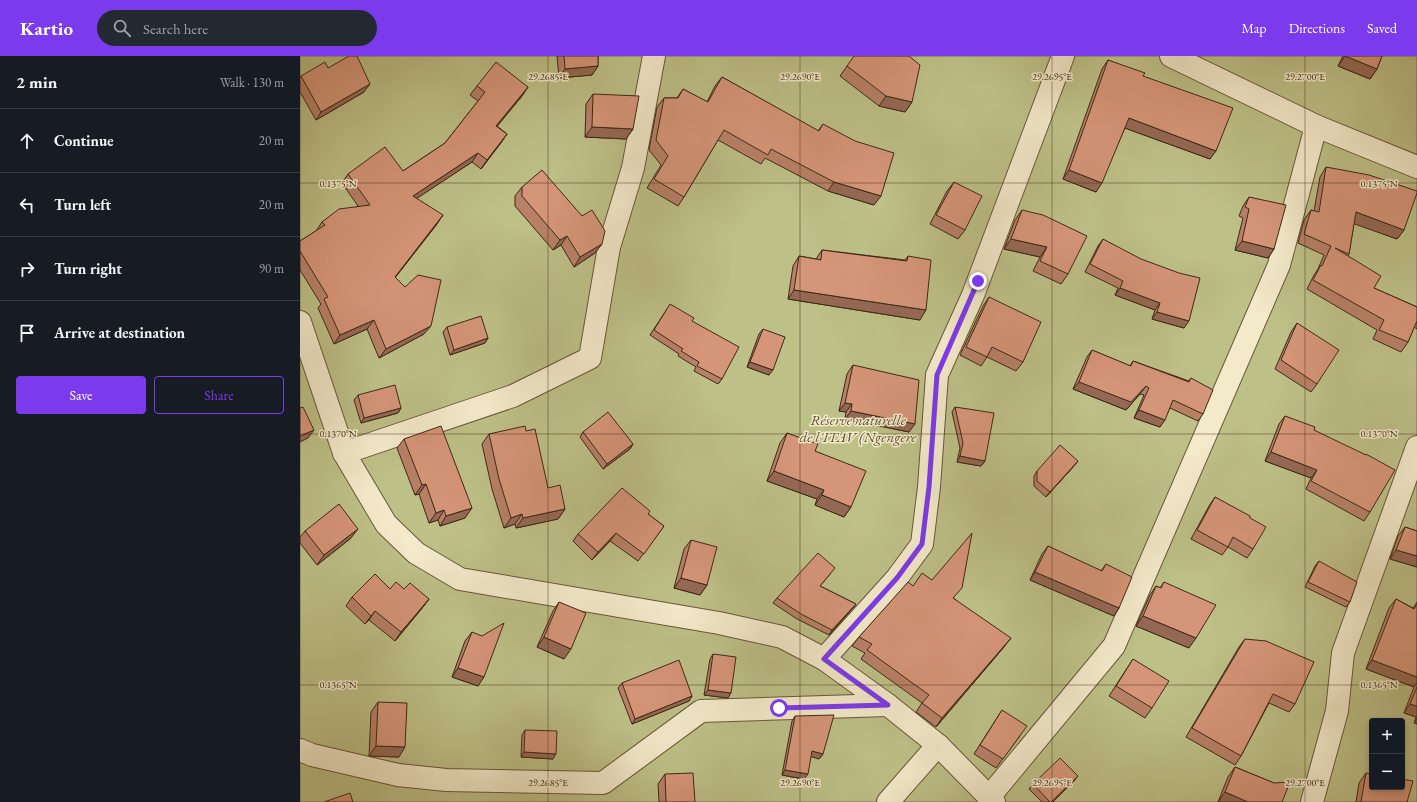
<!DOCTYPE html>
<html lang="en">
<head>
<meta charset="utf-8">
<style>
  body { margin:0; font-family:"EB Garamond",serif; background:#242831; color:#f1f3f6 }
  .controls { position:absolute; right:12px; bottom:12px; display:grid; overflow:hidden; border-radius:4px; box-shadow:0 2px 6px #0003 }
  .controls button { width:36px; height:36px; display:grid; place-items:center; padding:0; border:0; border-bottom:1px solid #363941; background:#171b24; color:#f1f3f6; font:20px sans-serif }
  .stop { position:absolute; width:12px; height:12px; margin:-9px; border:3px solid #7c3aed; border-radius:50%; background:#fff }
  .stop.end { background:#7c3aed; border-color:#fff; box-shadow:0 1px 4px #0008 }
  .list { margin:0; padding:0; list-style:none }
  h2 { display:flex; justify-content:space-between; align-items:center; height:52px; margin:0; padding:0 16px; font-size:17px }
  h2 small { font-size:13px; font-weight:400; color:#9ea1a6 }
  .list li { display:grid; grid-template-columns:26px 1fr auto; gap:12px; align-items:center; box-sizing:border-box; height:64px; padding:0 16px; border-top:1px solid #363941 }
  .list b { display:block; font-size:15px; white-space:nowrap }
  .list em { font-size:13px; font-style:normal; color:#9ea1a6 }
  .actions { display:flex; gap:8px; padding:12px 16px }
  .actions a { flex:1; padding:9px 0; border:1px solid #7c3aed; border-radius:4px; text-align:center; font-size:14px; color:#7c3aed }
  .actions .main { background:#7c3aed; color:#fff }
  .icon { flex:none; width:22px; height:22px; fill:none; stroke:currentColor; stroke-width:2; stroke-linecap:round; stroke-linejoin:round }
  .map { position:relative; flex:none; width:1117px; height:746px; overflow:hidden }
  header { display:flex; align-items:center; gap:24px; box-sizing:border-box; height:56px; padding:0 20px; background:#7c3aed; color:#fff }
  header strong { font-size:19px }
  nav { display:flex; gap:22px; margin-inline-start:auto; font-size:14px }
  .search { width:280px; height:36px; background:#242831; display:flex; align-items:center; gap:10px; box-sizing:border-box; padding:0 14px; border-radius:22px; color:#9ea1a6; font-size:15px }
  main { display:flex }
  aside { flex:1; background:#171b24 }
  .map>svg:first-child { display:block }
  .green { fill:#bdc087; stroke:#7d744e; fill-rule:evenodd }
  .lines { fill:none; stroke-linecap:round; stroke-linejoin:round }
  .minor-casing { stroke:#69563a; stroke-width:24 }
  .minor { stroke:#f3eaca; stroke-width:22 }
  .wall { fill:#b78067; stroke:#3d2914 }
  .shaded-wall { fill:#956854; stroke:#3d2914 }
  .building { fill:#d59578; stroke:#3d2914 }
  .route { stroke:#7c3aed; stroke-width:5 }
  .ticks { fill:none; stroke:#3d2914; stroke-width:1; stroke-opacity:0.45 }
  .labels { text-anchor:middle; stroke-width:3; stroke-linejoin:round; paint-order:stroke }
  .park-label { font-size:15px; font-style:italic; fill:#5d4f31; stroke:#f3eaca }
  .ticks-label { font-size:10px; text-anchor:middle; fill:#3d2914; stroke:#f3eaca; stroke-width:3; stroke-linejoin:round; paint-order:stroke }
</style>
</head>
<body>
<header>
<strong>Kartio</strong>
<div class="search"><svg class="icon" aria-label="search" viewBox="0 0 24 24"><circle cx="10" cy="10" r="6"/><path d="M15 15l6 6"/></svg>Search here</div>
<nav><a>Map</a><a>Directions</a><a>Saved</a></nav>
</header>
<main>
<aside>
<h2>2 min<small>Walk · 130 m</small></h2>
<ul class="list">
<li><svg class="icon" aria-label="ahead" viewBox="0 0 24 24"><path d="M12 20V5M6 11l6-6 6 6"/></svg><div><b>Continue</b></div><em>20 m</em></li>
<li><svg class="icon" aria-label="left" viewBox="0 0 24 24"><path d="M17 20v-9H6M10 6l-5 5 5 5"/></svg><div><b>Turn left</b></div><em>20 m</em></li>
<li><svg class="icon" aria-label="right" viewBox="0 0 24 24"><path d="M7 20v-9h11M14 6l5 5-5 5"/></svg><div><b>Turn right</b></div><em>90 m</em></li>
<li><svg class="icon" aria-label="arrive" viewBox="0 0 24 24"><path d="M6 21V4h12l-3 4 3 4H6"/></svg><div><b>Arrive at destination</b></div></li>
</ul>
<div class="actions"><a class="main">Save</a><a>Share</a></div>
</aside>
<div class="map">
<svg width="1117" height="746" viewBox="0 0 1117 746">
  <rect width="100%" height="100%" fill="#eddfae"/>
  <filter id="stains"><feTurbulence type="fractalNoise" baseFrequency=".005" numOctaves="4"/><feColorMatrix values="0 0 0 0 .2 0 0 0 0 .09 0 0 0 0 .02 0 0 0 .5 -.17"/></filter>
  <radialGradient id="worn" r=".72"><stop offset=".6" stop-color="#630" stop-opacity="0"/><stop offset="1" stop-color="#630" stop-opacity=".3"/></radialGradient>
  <path class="green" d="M0,0H1117V746H0ZM1072,665H1102V731H1072Z"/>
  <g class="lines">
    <defs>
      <g id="minor">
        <polyline points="871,0 1016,70 1117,111"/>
        <polyline points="0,266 44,397 86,468 116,497 160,523 419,567 482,581 524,603 588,649 638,689 694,746"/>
        <polyline points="44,397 213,340 290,302 309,191 333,112 354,0"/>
        <polyline points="524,603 597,522 622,488 629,431 637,319 673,239 763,0"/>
        <polyline points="0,694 12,699 98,719 146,724 303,727 401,655 588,649"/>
        <polyline points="689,741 814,590 979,209 1016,70"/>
        <polyline points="588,746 638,689"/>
        <polyline points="1012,746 1037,655 1043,597 1117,391"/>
      </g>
    </defs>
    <use href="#minor" class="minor-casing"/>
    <use href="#minor" class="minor"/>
  </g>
  <g class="wall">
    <polygon points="257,0 298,0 298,10 292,19 259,22"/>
    <polygon points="1043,0 1082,0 1077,13 1070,23 1038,10"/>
    <polygon points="808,4 843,20 910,103 825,72 796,136 763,123 802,13"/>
    <polygon points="547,10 612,46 605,56 579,50 540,20"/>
    <polygon points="28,12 64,36 16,64 0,36 0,21 1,20"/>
    <polygon points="422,21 518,75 523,68 574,149 528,135 465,102 461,108 418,84 384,141 378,150 347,132 361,109 349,94 357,51 364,42 377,42 383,33 407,46 415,30"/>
    <polygon points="177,30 228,31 222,40 197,70 207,78 181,113 172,106 116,142 137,168 95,222 124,278 79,302 67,273 34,288 18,252 21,248 0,214 0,185 16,175 22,166 58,150 42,127 48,118 103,115 145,87 178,45 170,39"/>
    <polygon points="293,38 333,73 326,83 285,81 286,48"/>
    <polygon points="1026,111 1104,174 1097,183 1054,167 1049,198 1048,200 1074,232 1117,251 1117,273 1114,271 1108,286 1101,296 1073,283 1077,274 1007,233 1014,219 1018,213 1024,199 998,187 1004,164 1011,154 1014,155 1020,121"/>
    <polygon points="654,126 665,174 658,183 630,168 647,135"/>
    <polygon points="222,131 282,160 302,188 295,197 274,211 261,189 253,194 215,150 215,140"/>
    <polygon points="949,141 974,193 968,202 935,194 943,162 939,160 943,150"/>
    <polygon points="722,154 768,218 761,228 733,215 740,201 704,193 715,164"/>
    <polygon points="803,183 884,272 852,263 855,254 815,239 818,232 785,216 798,190"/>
    <polygon points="522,194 605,204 608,200 620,264 488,243 493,210 499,200 516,203"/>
    <polygon points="689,241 723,306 716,315 687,301 681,310 660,299 683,250"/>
    <polygon points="367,253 392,265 422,323 418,328 394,315 396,311 378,300 379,298 350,279"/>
    <polygon points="997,267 1017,328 1011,336 975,313 991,276"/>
    <polygon points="147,271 188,282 185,287 150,299 143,276"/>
    <polygon points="463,273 469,319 447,311 459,278"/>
    <polygon points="792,294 830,310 833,305 889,325 891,322 903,358 898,365 870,352 860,371 834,362 844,339 840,338 826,354 773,333 787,301"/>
    <polygon points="553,309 609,376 545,363 546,356 539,355 547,318"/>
    <polygon points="58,339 101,352 98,357 61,367 54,344"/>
    <polygon points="655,351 685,405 681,410 657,406 660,392 652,356"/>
    <polygon points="985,360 1014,374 1070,456 1064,465 1006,433 1011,422 965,405 979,368"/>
    <polygon points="226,375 248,432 265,453 258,463 216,472 215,468 204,472 192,433 182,388 189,378"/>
    <polygon points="283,376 333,388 330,393 303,413 280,381"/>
    <polygon points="487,377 515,395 551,451 544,461 515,449 517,443 467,425 480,387"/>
    <polygon points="104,383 165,462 140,470 138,464 129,467 119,438 115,439 97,392"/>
    <polygon points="774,410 746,441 734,430 734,420 737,415"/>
    <polygon points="915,441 950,462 953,493 947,502 928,491 922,499 891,483 909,450"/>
    <polygon points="348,458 364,470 338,505 310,485 292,504 273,485 278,478"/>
    <polygon points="1105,471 1117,475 1117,511 1090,503 1098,480"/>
    <polygon points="5,475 51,482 17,509 0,487 0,481"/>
    <polygon points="391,484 407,529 400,539 374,532 384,493"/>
    <polygon points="748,490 801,515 806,508 819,552 814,560 730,524 742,498"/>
    <polygon points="1019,505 1050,546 1046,551 1005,531 1015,510"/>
    <polygon points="531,517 520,530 556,548 552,553 529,579 497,563 473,547 477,542"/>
    <polygon points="864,526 889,592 836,570 850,539 856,530 860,532"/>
    <polygon points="613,530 654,542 704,591 636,671 616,656 622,647 561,603 565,597 552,590 559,581"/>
    <polygon points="90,533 104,533 129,543 123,551 95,585 69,564 65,568 46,550 52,541"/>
    <polygon points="1096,543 1113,552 1117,546 1117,668 1114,667 1116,661 1104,657 1114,631 1066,613 1089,552"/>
    <polygon points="259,546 264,603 237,591 253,555"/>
    <polygon points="172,576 178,630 152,621 165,585"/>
    <polygon points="945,583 995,648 989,656 969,647 941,700 935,709 886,681 939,591"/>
    <polygon points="413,598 428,642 404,639 410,603"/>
    <polygon points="833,603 852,652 845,662 809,640"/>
    <polygon points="322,627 392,640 389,645 332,668 318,632"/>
    <polygon points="78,646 99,701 69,700 71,656"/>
    <polygon points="702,654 720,680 696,712 674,698"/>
    <polygon points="495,660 523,698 519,703 511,700 504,723 482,719 492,665"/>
    <polygon points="225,674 253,703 221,701 222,679"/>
    <polygon points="935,711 974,727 918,746 928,721"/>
    <polygon points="1066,717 1107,746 1056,746 1059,727"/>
    <polygon points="365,718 395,746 359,746 358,728"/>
    <polygon points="774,725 753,746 742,746 729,733 733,728"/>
  </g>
  <g class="shaded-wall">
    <polygon points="1045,0 1077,13 1070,23 1038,10"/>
    <polygon points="298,10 292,19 259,22 265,13"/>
    <polygon points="70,28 64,36 16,64 21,56"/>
    <polygon points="228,31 222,40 190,79 196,70"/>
    <polygon points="586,40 612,46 605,56 579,50"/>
    <polygon points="829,62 916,95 910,103 822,71"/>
    <polygon points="292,71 333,73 326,83 285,81"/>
    <polygon points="207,78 201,87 181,113 187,104"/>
    <polygon points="178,97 172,106 107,149 113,140"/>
    <polygon points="769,114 802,127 796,136 763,123"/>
    <polygon points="534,126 581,140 574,149 528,135"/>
    <polygon points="1056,156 1104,174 1097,183 1049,166"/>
    <polygon points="143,159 137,168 88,230 95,221"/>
    <polygon points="267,180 261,189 253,194 260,184"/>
    <polygon points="711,183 747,191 740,201 704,193"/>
    <polygon points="942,185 974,193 968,202 935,194"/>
    <polygon points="302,188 295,197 274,211 280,201"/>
    <polygon points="820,232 860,247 855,254 815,239"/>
    <polygon points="494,234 626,254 620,264 488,243"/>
    <polygon points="857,256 889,265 884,272 852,263"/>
    <polygon points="74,264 67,273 34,288 40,279"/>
    <polygon points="131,270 124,278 79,302 86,293"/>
    <polygon points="188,282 185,287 150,299 154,294"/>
    <polygon points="450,306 473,314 469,319 447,311"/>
    <polygon points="779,326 846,330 840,338 826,354 773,333"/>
    <polygon points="545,347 552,348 546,356 539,355"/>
    <polygon points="101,352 98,357 61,367 64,362"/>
    <polygon points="839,354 865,364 860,371 834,362"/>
    <polygon points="551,355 615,368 609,376 545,363"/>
    <polygon points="14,374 8,382 0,386 0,380"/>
    <polygon points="333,388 330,393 303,413 307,408"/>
    <polygon points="971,396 1017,414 1011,422 965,405"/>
    <polygon points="660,400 685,405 681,410 657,406"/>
    <polygon points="778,405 774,410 746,441 750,436"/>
    <polygon points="474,415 524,434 517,443 467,425"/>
    <polygon points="126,428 119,438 115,439 122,429"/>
    <polygon points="522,439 551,451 544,461 515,449"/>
    <polygon points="172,452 165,462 140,470 146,460"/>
    <polygon points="265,453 258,463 216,472 223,462"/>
    <polygon points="144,454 138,464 129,467 136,457"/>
    <polygon points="222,458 215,468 204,472 211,462"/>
    <polygon points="58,473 51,482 17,509 24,499"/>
    <polygon points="316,477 310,485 292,504 298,496"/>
    <polygon points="1096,494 1117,500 1117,511 1090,503"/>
    <polygon points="735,516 819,552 814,560 730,524"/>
    <polygon points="381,522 407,529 400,539 374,532"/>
    <polygon points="129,543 123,551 95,585 101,576"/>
    <polygon points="556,548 552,553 529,579 532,574"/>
    <polygon points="75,555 69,564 65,568 71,560"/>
    <polygon points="843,560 896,582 889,592 836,570"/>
    <polygon points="244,581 271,593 264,603 237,591"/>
    <polygon points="711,582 704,591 636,671 642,662"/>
    <polygon points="1072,604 1117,621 1117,627 1114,631 1066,613"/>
    <polygon points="158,612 184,621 178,630 152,621"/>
    <polygon points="408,634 431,637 428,642 404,639"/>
    <polygon points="392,640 389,645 332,668 335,663"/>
    <polygon points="1110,648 1117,650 1117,660 1116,661 1104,657"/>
    <polygon points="1117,662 1117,668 1114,667"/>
    <polygon points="76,690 105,691 99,701 69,700"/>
    <polygon points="512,695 523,698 519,703 509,700"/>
    <polygon points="224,696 256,698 253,703 221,701"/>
    <polygon points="485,714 508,718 504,723 482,719"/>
    <polygon points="778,720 774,725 753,746 751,746"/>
    <polygon points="925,736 948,746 918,746"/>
  </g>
  <g class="building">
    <polygon points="49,0 57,0 70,28 21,56 1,20 25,6 28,12"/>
    <polygon points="264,0 298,0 298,10 265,13"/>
    <polygon points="554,0 609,0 620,9 612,46 586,40 547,10"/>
    <polygon points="1045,0 1082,0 1077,13"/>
    <polygon points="808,4 845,17 843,20 933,52 916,95 829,62 802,127 769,114"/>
    <polygon points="196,6 228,31 196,70 207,78 187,104 178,97 113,140 143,159 95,221 105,231 118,219 141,224 131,270 86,293 74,264 40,279 24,243 28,241 0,195 0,185 25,169 22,166 39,153 70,149 48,118 85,91 103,115 145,87 185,36 177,30"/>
    <polygon points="422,21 519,75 523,68 555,85 594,97 581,140 534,126 471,93 468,99 424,74 384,141 354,123 368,100 356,84 364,42 378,42 383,33 408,46"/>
    <polygon points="293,38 339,40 333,73 292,71"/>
    <polygon points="1026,111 1069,119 1117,135 1117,137 1104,174 1056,156 1049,198 1035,192 1081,220 1074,232 1117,251 1117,265 1108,286 1079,274 1084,264 1013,224 1021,209 1022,210 1031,190 1004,178 1011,154 1019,156"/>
    <polygon points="242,114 282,160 292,154 305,175 302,188 280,201 267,180 260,184 222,140 222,131"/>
    <polygon points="654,126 682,140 665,174 636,159"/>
    <polygon points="949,141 986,149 974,193 942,185 949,153 945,151"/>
    <polygon points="722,154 743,159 787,180 768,218 740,205 747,191 711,183"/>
    <polygon points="803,183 841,203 879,217 900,222 889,265 857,256 860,247 820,232 823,225 790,208"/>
    <polygon points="522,194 607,205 608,200 631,204 626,254 494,234 499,200 521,204"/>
    <polygon points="689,241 741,266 723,306 692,291 687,301 666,291"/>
    <polygon points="370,248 394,262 392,265 439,291 422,323 397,310 399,306 381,295 383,293 354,274"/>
    <polygon points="181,260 188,282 154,294 147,271"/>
    <polygon points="997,267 1039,294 1017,328 981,304"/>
    <polygon points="463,273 485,281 473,314 450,306"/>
    <polygon points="792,294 831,310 833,305 889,326 891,322 913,334 903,358 873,344 865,364 839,354 849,332 846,330 831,346 779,326"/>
    <polygon points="553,309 619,324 615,368 551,355 552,348 545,347"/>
    <polygon points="95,329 101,352 64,362 58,339"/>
    <polygon points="3,351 14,374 0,380 0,352"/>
    <polygon points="655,351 694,357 685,405 660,400 663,387"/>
    <polygon points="308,356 333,388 307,408 283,376"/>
    <polygon points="985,360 1015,371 1014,374 1066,399 1066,398 1095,414 1070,456 1011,425 1017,414 971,396"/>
    <polygon points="141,370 172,452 146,460 144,454 136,457 126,428 122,429 104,383"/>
    <polygon points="225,370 226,375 235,373 248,432 260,429 265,453 223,462 222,458 211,462 199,423 189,378"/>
    <polygon points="487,377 518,388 515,395 566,415 551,451 522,439 524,434 474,415"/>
    <polygon points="760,389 778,405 750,436 737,425 737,415"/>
    <polygon points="322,432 350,455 348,458 364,470 344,498 316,477 298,496 278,478"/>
    <polygon points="915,441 950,460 950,462 966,471 953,493 933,481 928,491 897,474"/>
    <polygon points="39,448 58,473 24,499 5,475"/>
    <polygon points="1105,471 1117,475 1117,500 1096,494"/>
    <polygon points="672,477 662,532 653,542 711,582 642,662 622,647 629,639 567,594 572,588 559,581 608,526 613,530 622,517 632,524"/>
    <polygon points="391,484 417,491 407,529 381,522"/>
    <polygon points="748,490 802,515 806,508 832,521 819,552 735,516"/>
    <polygon points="518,497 535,512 520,530 556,548 532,574 501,558 477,542"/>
    <polygon points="1019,505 1057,526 1050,546 1008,526"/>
    <polygon points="75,518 90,533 96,526 104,533 110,527 129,543 101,576 75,555 71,560 52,541"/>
    <polygon points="864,526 916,549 896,582 843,560 856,530 861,532"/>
    <polygon points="1096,543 1114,553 1117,548 1117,621 1072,604"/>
    <polygon points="259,546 286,557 271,593 244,581"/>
    <polygon points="204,567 184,621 158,612 172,576 182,580"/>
    <polygon points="945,583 966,585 1014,606 995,648 973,638 941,700 892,672"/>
    <polygon points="413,598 436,601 431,637 408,634"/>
    <polygon points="833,603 869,625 852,652 816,630"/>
    <polygon points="379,604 392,640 335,663 322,627"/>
    <polygon points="1117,631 1117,650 1110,648"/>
    <polygon points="78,646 107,647 105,691 76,690"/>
    <polygon points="702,654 727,670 703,703 680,689"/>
    <polygon points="534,659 523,698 512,695 508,718 485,714 495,660"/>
    <polygon points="225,674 257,675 256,698 224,696"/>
    <polygon points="760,702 778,720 751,746 750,746 733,728"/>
    <polygon points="935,711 974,727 990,726 982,746 948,746 925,736"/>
    <polygon points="393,717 395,746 366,746 365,718"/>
    <polygon points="1066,717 1072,718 1072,731 1102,731 1102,723 1113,725 1107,746 1061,746"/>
    <polygon points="50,737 53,746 24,746"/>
  </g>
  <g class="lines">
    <polyline class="route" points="479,652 588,649 524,603 597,522 622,488 629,431 637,319 678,225"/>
  </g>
  <path class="ticks" d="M248,0V746M500,0V746M752,0V746M1005,0V746M0,127H1117M0,378H1117M0,629H1117"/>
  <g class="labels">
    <g class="park-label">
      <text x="558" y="369">Réserve naturelle<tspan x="558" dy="17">de l'ITAV (Ngengere</tspan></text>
    </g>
  </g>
  <g class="ticks-label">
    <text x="248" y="24">29.2685°E</text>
    <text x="500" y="24">29.2690°E</text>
    <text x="752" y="24">29.2695°E</text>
    <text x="1005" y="24">29.2700°E</text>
    <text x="38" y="131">0.1375°N</text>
    <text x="1079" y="131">0.1375°N</text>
    <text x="38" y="381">0.1370°N</text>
    <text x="1079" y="381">0.1370°N</text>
    <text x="38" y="632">0.1365°N</text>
    <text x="1079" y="632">0.1365°N</text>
    <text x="248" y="730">29.2685°E</text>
    <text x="500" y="730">29.2690°E</text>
    <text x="752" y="730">29.2695°E</text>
    <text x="1005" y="730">29.2700°E</text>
  </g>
  <rect width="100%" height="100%" filter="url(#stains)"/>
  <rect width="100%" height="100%" fill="url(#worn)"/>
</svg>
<div class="controls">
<button>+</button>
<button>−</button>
</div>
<div class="stop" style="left:479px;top:652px"></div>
<div class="stop end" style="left:678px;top:225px"></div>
</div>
</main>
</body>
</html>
